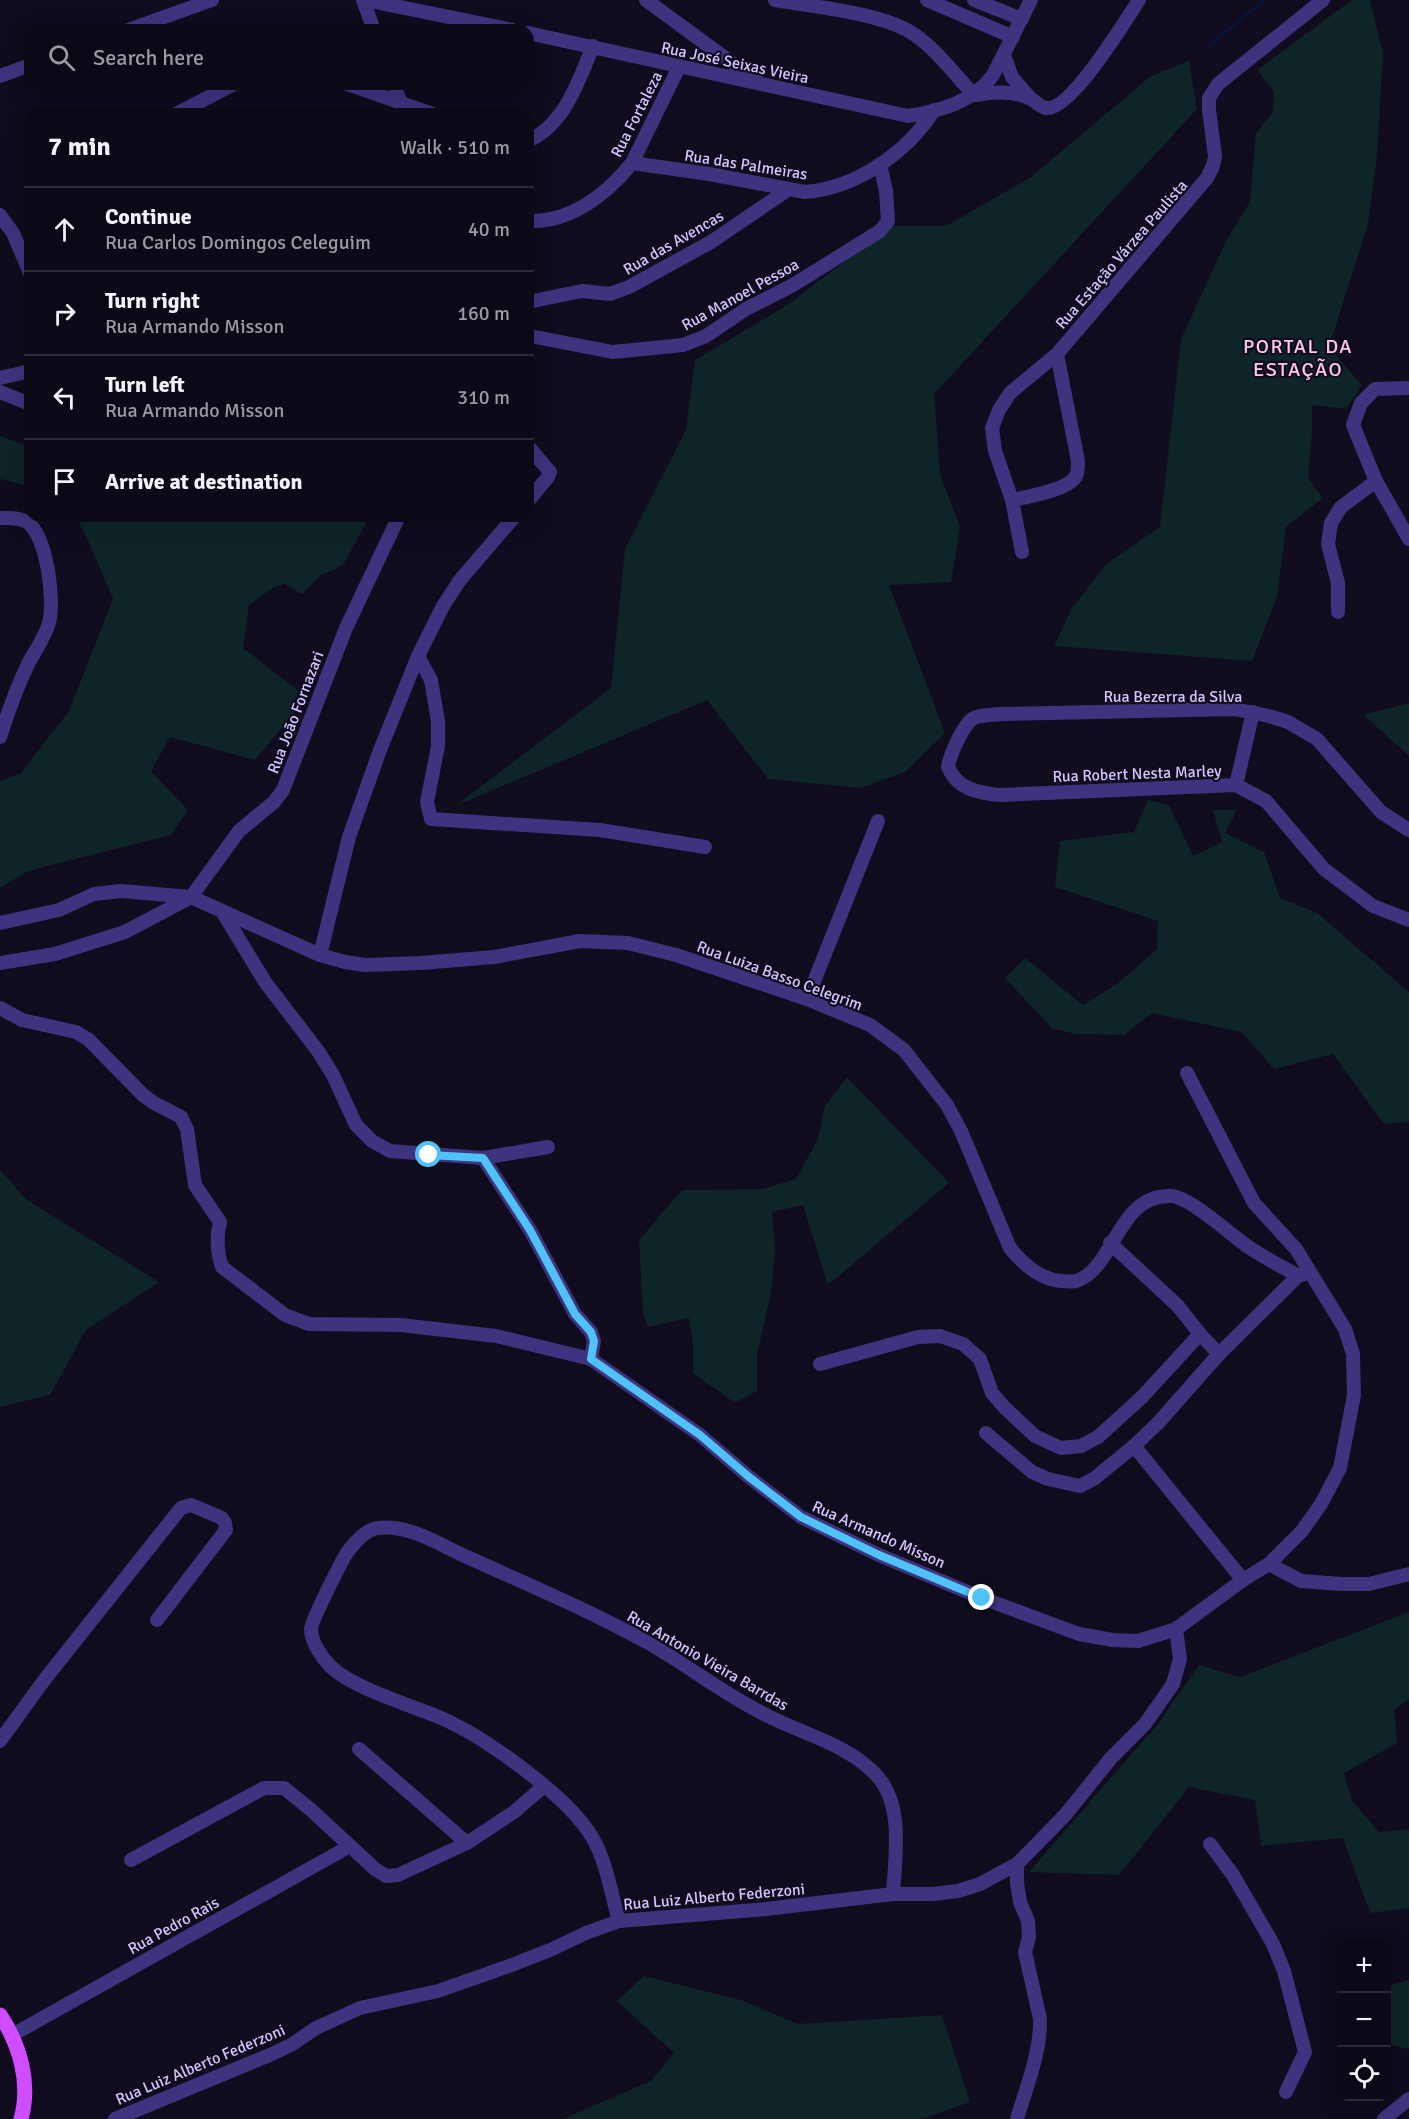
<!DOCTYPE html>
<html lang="en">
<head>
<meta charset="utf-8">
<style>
  body { margin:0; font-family:Signika,sans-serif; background:#15111f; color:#f1f3f6 }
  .controls { position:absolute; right:18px; bottom:18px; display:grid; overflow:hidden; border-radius:12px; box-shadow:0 6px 24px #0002 }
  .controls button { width:54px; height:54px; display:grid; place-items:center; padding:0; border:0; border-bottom:2px solid #2c2935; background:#0c0816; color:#f1f3f6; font:30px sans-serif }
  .stop { position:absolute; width:18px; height:18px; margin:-14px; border:4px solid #4fc3f7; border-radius:50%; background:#fff }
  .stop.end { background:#4fc3f7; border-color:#fff; box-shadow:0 2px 6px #0008 }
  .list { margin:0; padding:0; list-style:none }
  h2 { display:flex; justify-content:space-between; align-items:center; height:78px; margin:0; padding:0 24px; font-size:26px }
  h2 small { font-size:20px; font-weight:400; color:#9a9aa1 }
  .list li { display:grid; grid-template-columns:39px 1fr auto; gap:18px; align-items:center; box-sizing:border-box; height:84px; padding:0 24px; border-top:2px solid #2c2935 }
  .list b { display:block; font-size:22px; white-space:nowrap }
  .list p { margin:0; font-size:20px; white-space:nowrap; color:#9a9aa1 }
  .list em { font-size:20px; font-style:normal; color:#9a9aa1 }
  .icon { flex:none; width:33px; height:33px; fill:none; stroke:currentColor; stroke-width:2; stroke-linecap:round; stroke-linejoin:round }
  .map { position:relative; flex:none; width:1409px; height:2119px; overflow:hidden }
  .search { position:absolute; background:#0c0816; box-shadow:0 6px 24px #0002; left:24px; top:24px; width:510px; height:66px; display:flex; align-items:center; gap:15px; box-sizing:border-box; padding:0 21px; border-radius:18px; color:#9a9aa1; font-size:22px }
  .panel { position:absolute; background:#0c0816; box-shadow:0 6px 24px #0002; left:24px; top:108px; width:510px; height:414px; border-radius:18px }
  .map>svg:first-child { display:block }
  .green { fill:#0d2527 }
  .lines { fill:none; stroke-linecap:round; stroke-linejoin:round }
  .stream { stroke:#07133a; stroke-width:3 }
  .minor { stroke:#3e337e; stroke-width:14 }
  .major { stroke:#d04dff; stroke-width:15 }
  .route { stroke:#4fc3f7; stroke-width:8 }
  .labels { text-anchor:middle; stroke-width:4.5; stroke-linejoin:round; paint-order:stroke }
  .street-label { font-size:16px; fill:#d3c6ff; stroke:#100b1d }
  .quarter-label { font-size:20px; letter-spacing:1.5px; fill:#ffc8e5; stroke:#100b1d }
</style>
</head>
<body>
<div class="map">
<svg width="1409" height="2119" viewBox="0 0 1409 2119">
  <rect width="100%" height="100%" fill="#100b1d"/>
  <g class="green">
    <polygon points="1352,0 1370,0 1383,53 1377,155 1368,224 1329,347 1362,385 1346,409 1312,405 1312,432 1308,478 1323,498 1286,527 1277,597 1252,661 1054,646 1072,608 1107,563 1160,527 1181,339 1226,241 1250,202 1256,133 1273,112 1274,92 1257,70"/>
    <polygon points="1189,61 1197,109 934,394 940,474 960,527 951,582 889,585 945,733 905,772 860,788 768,779 707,700 455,806 611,688 625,549 686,430 695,360 786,306 892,226 946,226 1031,177 1151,76"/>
    <polygon points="0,436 30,447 30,486 0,479"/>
    <polygon points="75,516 370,516 343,565 320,576 302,594 285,584 274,587 249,605 243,648 307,697 255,760 170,737 151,771 188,810 171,835 28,871 0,888 0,781 20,774 69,711 113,599 87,538"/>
    <polygon points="1409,703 1409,756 1364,715"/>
    <polygon points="1148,800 1169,805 1193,856 1222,842 1213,810 1237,810 1225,833 1264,852 1280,898 1317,913 1409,992 1409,1122 1384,1124 1333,1054 1274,1069 1242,1032 1152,1013 1124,1035 1075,1034 1052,1028 1005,978 1025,958 1083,1005 1117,984 1157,949 1158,921 1055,887 1060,841 1134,832"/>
    <polygon points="847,1077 949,1183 828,1285 803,1205 772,1212 775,1250 771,1293 757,1354 757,1391 735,1403 693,1373 693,1341 689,1318 648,1327 643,1313 639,1240 682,1190 762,1189 796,1179 818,1139 825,1106"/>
    <polygon points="0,1170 27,1200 159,1282 86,1330 50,1395 0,1407"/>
    <polygon points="1409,1612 1409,1699 1394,1710 1397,1743 1344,1773 1352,1801 1379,1832 1409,1829 1409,1908 1370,1913 1343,1838 1261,1846 1255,1800 1189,1787 1119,1875 1029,1872 1157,1725 1199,1665 1240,1677"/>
    <polygon points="644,1976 741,2000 797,2024 942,2015 970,2102 922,2119 563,2119 651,2081 674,2053 617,2001"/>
    <polygon points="1409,1980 1409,2048 1408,2049 1387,2044 1386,1986"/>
  </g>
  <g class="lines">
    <polyline class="stream" points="1210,45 1264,0"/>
    <g class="minor">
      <polyline points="363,0 374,30"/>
      <polyline points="365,0 513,30"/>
      <polyline points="646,0 758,82"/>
      <path d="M775,0C814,7 885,13 915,35C938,51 955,75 974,95"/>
      <polyline points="927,0 1013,37"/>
      <polyline points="974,0 1022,19"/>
      <polyline points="128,30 212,0"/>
      <path d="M528,33L908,116C938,112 975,101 993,75L1031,0"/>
      <polyline points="1004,55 1012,77 1031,99"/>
      <polyline points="0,76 30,65"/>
      <polyline points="347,84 433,114"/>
      <polyline points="394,84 400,101"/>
      <path d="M976,95C993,92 1016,91 1031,99C1037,102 1041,108 1047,108C1071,110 1126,20 1139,0"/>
      <polyline points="176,114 234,84"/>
      <path d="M528,141C565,124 578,82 593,46"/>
      <path d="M632,163L709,174L805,192C856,188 907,153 934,110"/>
      <polyline points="0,215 13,233 30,273"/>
      <path d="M528,221C570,223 606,195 632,163L679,67"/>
      <polyline points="528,302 582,291 610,294 629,287 711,242 789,189"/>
      <polyline points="535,337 613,352 683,345 706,336 746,309 793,285 880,231 888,221 886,191 880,164"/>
      <polyline points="0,378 30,371"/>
      <polyline points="1409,388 1375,389 1361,403 1353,425 1376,481 1409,539"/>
      <polyline points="0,392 30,404"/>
      <polyline points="528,446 550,472 548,477 528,501"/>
      <path d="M1012,500C1026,497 1069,490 1076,476C1078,473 1078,465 1078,461L1057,354"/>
      <path d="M0,518C9,518 19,517 27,522C47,535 55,601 49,623C45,637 35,651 28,664C17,687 8,712 0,737"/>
      <polyline points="1022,552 1012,500 995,451 992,428 999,410 1010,393 1057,354 1207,178 1213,166 1215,156 1209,110 1209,98 1218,84 1323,0"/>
      <polyline points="1338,612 1338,583 1328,544 1331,523 1341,507 1376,481"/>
      <polyline points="418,656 443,606 460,580 515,516"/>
      <polyline points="1236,785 1253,712"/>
      <path d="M1409,830L1381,812L1317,739L1288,722L1269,716L1234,709L1001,714C993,715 984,715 976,717C964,721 950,755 948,767C957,789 978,793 1000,795L1236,785L1266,801L1324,869L1373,906L1409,920"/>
      <polyline points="222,911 265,982 318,1051 333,1075 356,1125 372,1141 390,1151 483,1158 548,1147"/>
      <path d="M0,923L59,910L94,894L121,891L191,897L320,955L345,962L365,965L421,963L494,957L580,941L628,943L676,955L807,999L870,1025L904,1050L947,1105L961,1131L1010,1248C1023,1264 1040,1280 1062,1281C1066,1281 1072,1282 1076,1281C1115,1269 1117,1194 1171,1196C1190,1197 1230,1234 1247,1246C1263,1257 1281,1266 1298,1276"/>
      <polyline points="320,955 349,837 380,750 418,656 431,680 438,721 438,746 427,802 431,819 600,830 705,847"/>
      <polyline points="0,963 55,954 125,932 191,897 239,831 274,802 283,790 346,628 399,516"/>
      <polyline points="807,999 878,821"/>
      <path d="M0,1008L22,1020L76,1032L89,1040L143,1095L154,1103L181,1117L187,1129L195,1185L220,1222C216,1238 217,1252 222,1267L285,1315L309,1324L401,1325L496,1336L591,1359L700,1435L749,1477L801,1517L879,1555L982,1598L1079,1634L1113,1640L1138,1641L1176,1629L1243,1580L1269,1564L1302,1531L1321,1504L1340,1468L1354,1395L1353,1354L1345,1329L1296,1249L1254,1203L1187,1073"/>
      <polyline points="483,1158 530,1230 575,1314 591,1332 594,1341 591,1359"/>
      <polyline points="1110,1243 1178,1306 1200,1334 1219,1354"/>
      <polyline points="820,1364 918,1337 940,1336 963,1344 980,1359 992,1393 1004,1407 1035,1436 1061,1448 1081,1446 1098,1437 1142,1397 1200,1334"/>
      <polyline points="986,1433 1032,1472 1048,1479 1080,1486 1095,1478 1134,1446 1159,1422 1219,1354 1298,1276 1304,1274"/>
      <polyline points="1134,1446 1243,1580"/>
      <polyline points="1269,1564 1301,1581 1341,1584 1369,1584 1409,1574"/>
      <polyline points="0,1741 45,1679 181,1508 191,1505 222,1518 225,1523 226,1530 157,1620"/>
      <polyline points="359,1749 467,1843"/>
      <polyline points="1210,1844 1233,1875 1273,1944 1284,1971 1305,2052 1286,2092"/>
      <polyline points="131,1860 264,1788 284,1788 310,1809 375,1869 386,1876 398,1875 467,1843 514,1812 544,1786"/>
      <path d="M619,1921C611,1894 607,1862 592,1837C567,1795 480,1733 434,1715C404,1703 354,1688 331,1667C322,1658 311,1642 311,1629C311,1622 343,1557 349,1550C356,1541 367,1529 378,1528C409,1524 440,1545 467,1557C529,1585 591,1611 650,1644C690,1667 727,1696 768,1716C805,1735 850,1745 878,1777C904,1807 895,1858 893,1894"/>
      <polyline points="12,2035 350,1846"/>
      <polyline points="115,2119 272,2054 291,2045 316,2028 360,2008 438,1991 509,1966 550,1950 586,1933 619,1921 766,1909 893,1894 933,1894 958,1891 980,1884 1017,1864 1033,1848 1066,1814 1111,1758 1145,1724 1173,1684 1180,1659 1176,1629"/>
      <path d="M1017,2119C1026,2088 1041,2052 1040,2019L1025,1952L1029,1937L1028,1921L1020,1902L1017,1883V1864"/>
      <polyline points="1384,2119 1409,2099"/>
    </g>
    <path class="major" d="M0,2015C20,2045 31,2083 21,2119"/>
  </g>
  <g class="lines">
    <polyline class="route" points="429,1155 483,1158 530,1230 575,1314 591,1332 594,1341 591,1359 700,1435 749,1477 801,1517 879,1555 982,1598"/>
  </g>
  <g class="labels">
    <g class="street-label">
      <text transform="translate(735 62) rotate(12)" y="6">Rua José Seixas Vieira</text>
      <text transform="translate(636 114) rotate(-63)" y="6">Rua Fortaleza</text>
      <text transform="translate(746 164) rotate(9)" y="6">Rua das Palmeiras</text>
      <text transform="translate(673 242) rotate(-30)" y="6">Rua das Avencas</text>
      <text transform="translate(1121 254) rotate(-49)" y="6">Rua Estação Várzea Paulista</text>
      <text transform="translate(740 294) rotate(-29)" y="6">Rua Manoel Pessoa</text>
      <text x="1173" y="702">Rua Bezerra da Silva</text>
      <text transform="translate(295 712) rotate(-69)" y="6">Rua João Fornazari</text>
      <text transform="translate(1137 773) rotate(-2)" y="6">Rua Robert Nesta Marley</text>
      <text transform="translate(780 975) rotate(20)" y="6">Rua Luiza Basso Celegrim</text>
      <text transform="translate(879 1534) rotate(24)" y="6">Rua Armando Misson</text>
      <text transform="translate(708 1660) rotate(30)" y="6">Rua Antonio Vieira Barrdas</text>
      <text transform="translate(714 1896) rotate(-5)" y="6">Rua Luiz Alberto Federzoni</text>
      <text transform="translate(173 1925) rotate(-29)" y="6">Rua Pedro Rais</text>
      <text transform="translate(200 2064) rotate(-23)" y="6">Rua Luiz Alberto Federzoni</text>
    </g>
    <g class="quarter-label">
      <text x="1298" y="353">PORTAL DA<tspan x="1298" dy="23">ESTAÇÃO</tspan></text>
    </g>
  </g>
</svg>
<div class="controls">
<button>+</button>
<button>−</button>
<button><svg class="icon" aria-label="locate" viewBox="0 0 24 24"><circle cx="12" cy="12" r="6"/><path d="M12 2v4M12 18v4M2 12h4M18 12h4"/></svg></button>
</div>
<div class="stop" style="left:429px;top:1155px"></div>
<div class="stop end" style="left:982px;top:1598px"></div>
<div class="search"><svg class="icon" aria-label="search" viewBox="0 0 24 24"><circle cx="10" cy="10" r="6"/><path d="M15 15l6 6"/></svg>Search here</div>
<section class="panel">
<h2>7 min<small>Walk · 510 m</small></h2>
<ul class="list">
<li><svg class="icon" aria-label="ahead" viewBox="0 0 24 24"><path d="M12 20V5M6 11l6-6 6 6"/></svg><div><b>Continue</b><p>Rua Carlos Domingos Celeguim</p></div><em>40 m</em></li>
<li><svg class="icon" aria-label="right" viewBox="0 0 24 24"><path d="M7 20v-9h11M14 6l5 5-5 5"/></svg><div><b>Turn right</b><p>Rua Armando Misson</p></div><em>160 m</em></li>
<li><svg class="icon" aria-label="left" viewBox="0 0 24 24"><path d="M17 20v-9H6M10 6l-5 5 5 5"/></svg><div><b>Turn left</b><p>Rua Armando Misson</p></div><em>310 m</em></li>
<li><svg class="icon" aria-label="arrive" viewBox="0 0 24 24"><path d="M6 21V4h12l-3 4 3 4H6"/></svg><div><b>Arrive at destination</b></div></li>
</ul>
</section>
</div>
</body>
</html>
